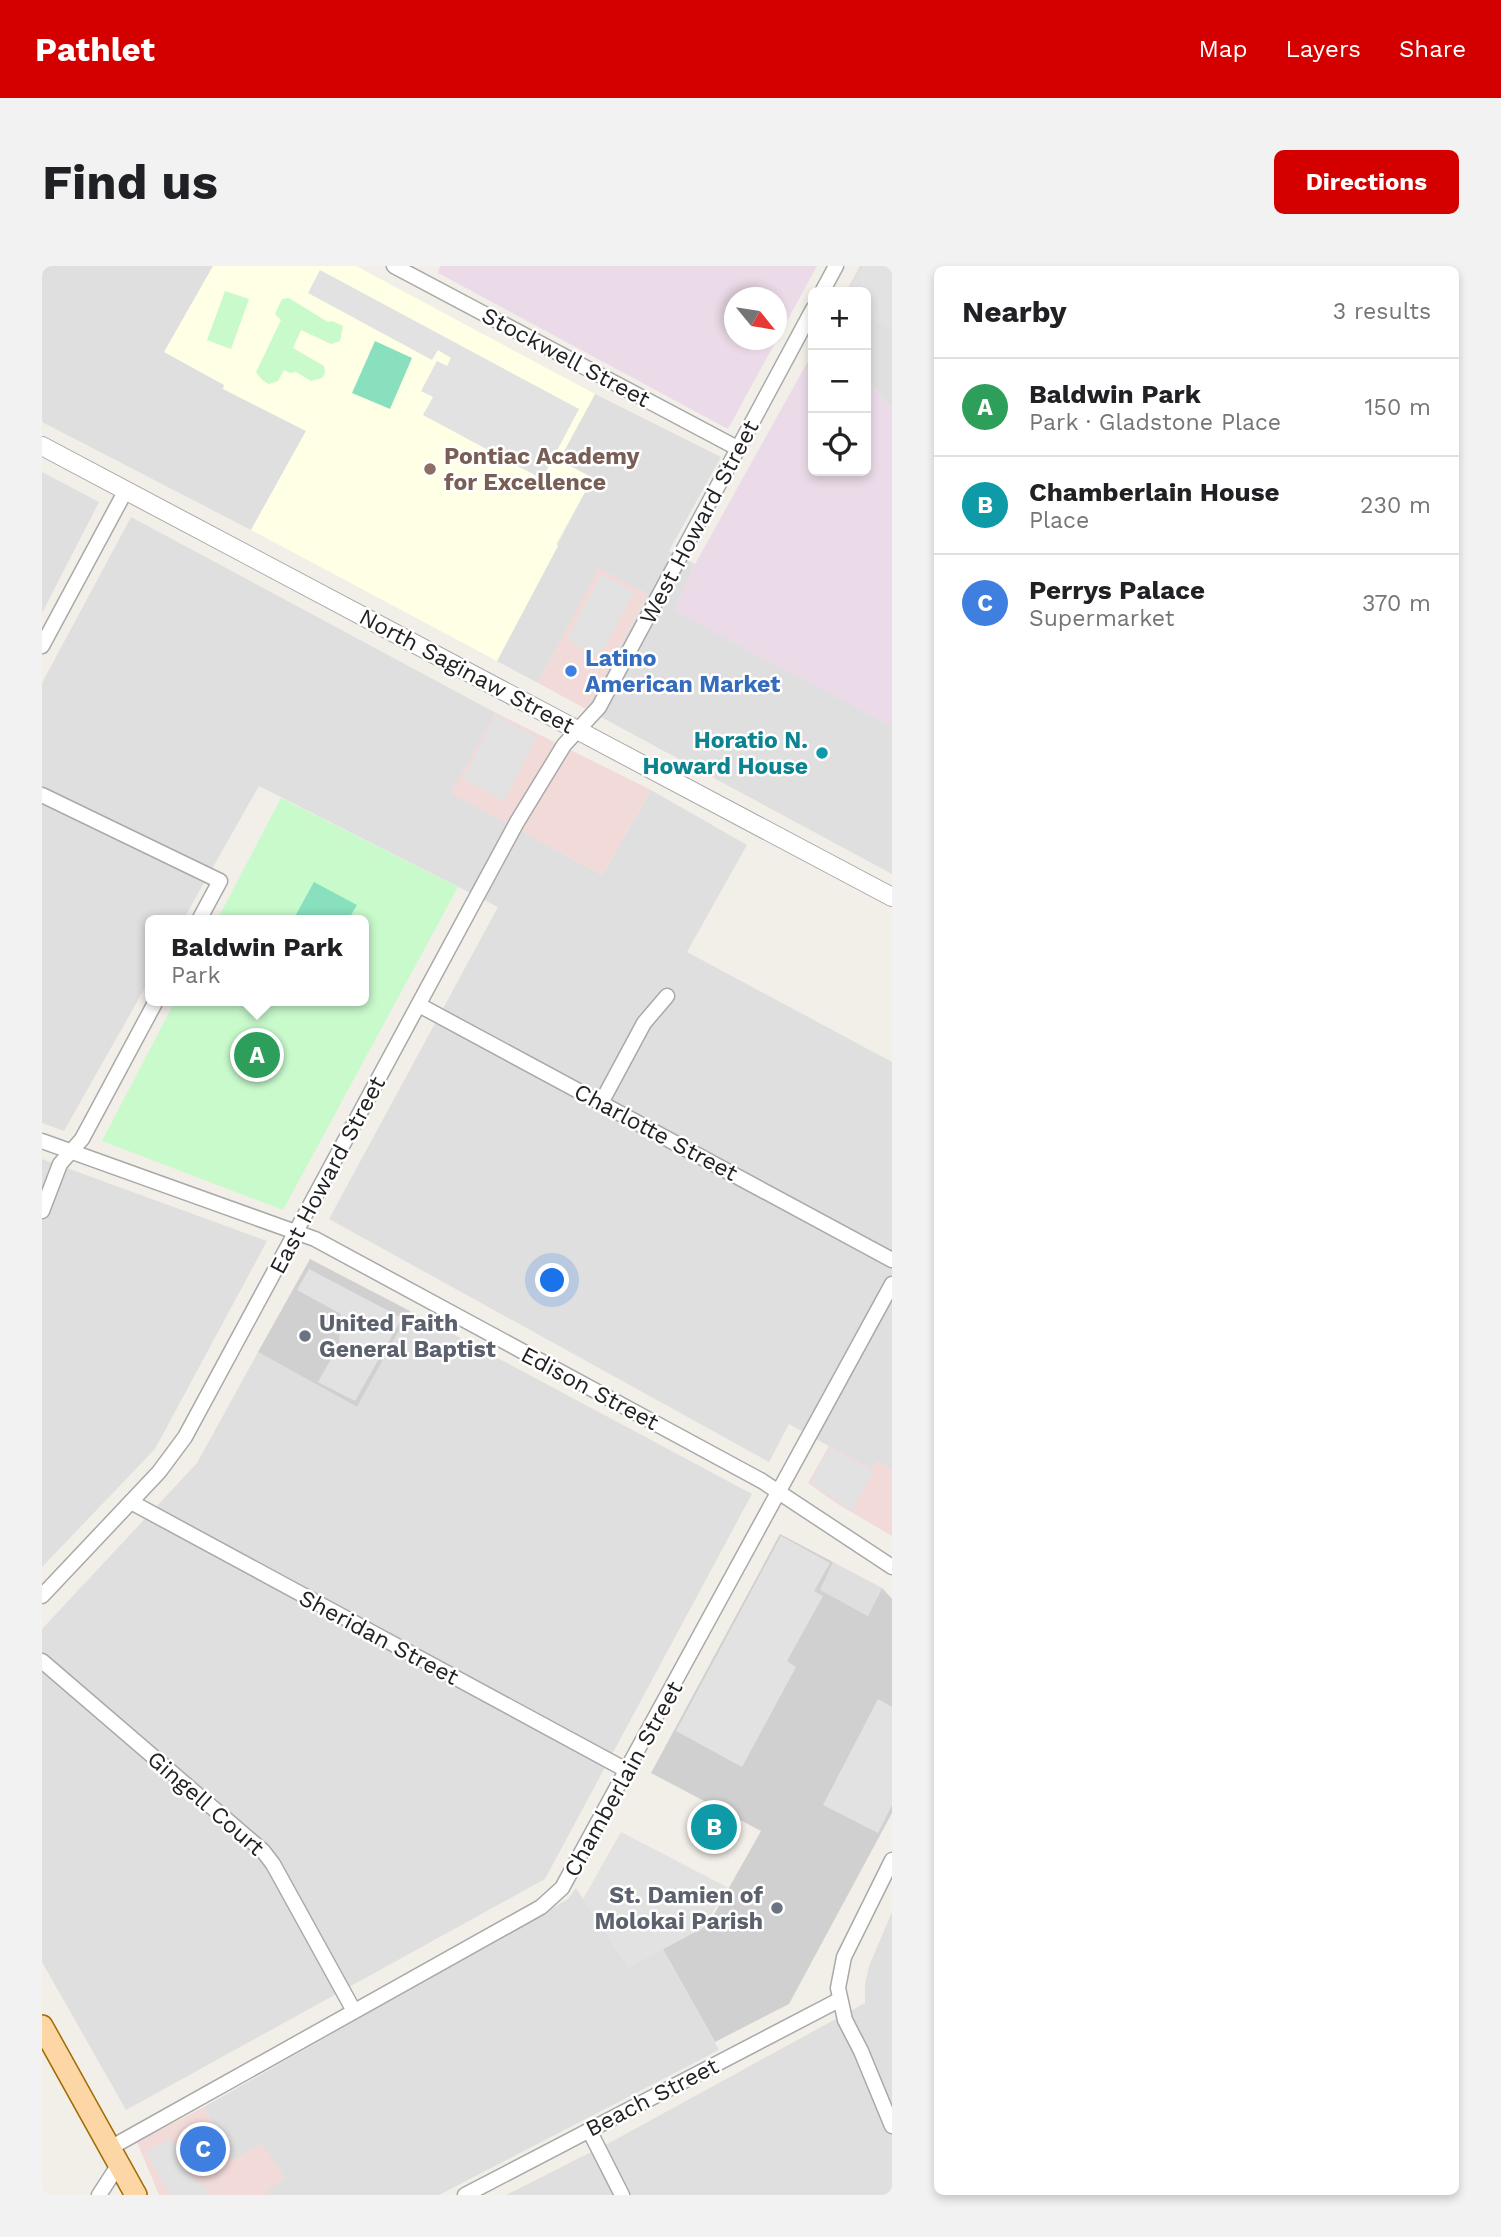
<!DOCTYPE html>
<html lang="en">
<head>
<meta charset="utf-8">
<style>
  body { margin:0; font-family:"Work Sans",sans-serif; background:#f2f2f2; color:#202124 }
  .controls { position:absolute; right:21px; top:21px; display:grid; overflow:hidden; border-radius:10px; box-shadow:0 4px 10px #0003 }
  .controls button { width:63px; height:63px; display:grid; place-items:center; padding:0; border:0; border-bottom:2px solid #e0e0e0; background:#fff; color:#202124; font:35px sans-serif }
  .compass { position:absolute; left:682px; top:21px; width:63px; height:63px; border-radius:50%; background:#fff; box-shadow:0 4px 10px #0003; rotate:120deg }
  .you { position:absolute; left:511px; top:1015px; width:24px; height:24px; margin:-18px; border:5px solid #fff; border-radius:50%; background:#1a73e8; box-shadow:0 0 0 10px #1a73e833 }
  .badge { display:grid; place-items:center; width:46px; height:46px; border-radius:50%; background:#d40000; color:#fff; font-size:23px; font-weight:700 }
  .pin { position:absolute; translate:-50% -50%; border:4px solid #fff; box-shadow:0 2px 7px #0006 }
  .popup { position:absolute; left:103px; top:649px; width:224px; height:91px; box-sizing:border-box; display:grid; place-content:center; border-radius:10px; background:#fff; filter:drop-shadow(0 2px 5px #0005); font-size:23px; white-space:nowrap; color:#757577 }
  .popup b { font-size:26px; color:#202124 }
  .popup::after { content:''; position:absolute; left:50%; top:100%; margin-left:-14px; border:14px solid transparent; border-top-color:#fff }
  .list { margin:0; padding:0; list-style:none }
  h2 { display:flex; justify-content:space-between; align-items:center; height:91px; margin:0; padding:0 28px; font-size:30px }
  h2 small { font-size:23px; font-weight:400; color:#757577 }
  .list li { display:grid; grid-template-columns:46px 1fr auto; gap:21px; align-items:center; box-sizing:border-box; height:98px; padding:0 28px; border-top:2px solid #e0e0e0 }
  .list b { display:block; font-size:26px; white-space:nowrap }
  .list p { margin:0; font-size:23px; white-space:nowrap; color:#757577 }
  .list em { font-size:23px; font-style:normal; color:#757577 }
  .icon { flex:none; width:38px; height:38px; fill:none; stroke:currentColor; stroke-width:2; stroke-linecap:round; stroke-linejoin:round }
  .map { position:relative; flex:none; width:850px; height:1929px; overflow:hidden; border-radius:10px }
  header { display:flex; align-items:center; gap:42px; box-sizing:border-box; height:98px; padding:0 35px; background:#d40000; color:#fff }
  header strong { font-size:33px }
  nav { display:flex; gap:38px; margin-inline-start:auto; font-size:24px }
  .intro { display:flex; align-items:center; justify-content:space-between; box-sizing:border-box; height:168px; padding:0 42px }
  h1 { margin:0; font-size:49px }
  .button { padding:18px 32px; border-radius:10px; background:#d40000; color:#fff; font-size:24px; font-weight:700 }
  main { display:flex; gap:42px; padding:0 42px }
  aside { flex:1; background:#fff; border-radius:10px; box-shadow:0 4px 10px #0003 }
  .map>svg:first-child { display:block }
  .residential { fill:#e0dfdf }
  .commercial { fill:#f2dad9 }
  .industrial { fill:#ebdbe8; fill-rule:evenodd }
  .education { fill:#ffffe5 }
  .religious { fill:#d0d0d0 }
  .park { fill:#c8facc }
  .pitch { fill:#88e0be }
  .parking { fill:#e2e2e2 }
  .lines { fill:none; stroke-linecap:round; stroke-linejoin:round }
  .minor-casing { stroke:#a9a9a9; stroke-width:17 }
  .tertiary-casing { stroke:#a9a9a9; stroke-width:20 }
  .primary-casing { stroke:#a06b00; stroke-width:24 }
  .minor { stroke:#fff; stroke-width:14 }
  .tertiary { stroke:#fff; stroke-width:18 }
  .primary { stroke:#fcd6a4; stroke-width:21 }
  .education-dot { fill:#8d6e63; stroke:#fff; stroke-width:2.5 }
  .shop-dot { fill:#3f7fe0; stroke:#fff; stroke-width:2.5 }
  .culture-dot { fill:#0f9aa8; stroke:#fff; stroke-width:2.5 }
  .worship-dot { fill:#6b7280; stroke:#fff; stroke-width:2.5 }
  .labels { text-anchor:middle; stroke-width:5; stroke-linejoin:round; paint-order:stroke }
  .street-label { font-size:23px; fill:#222; stroke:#fff }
  .education-label { font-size:23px; font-weight:bold; fill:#785e54; stroke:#fff; text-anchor:start }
  .shop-label { font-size:23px; font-weight:bold; fill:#366cbe; stroke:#fff; text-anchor:start }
  .culture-label { font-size:23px; font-weight:bold; fill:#0d838f; stroke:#fff; text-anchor:end }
  .worship-label { font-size:23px; font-weight:bold; fill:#5b616d; stroke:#fff; text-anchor:start }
</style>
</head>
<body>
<header>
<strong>Pathlet</strong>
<nav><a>Map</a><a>Layers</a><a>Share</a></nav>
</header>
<div class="intro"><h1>Find us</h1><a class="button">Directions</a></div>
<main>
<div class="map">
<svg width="850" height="1929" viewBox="0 0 850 1929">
  <rect width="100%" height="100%" fill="#f2efe9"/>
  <g class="residential">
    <polygon points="0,0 171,0 123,86 183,119 182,123 264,165 209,264 0,156"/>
    <polygon points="818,0 850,0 850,143 824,111 824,26 804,26"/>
    <polygon points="553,128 679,191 627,285 653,298 633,345 850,460 850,608 544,443 606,328 557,303 496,417 455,395 550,212 517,195"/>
    <polygon points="0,206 57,236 0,347"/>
    <polygon points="89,251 454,447 410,527 560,609 609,524 705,579 645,686 850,796 850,1204 835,1196 830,1204 747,1158 727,1196 287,953 456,641 217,520 141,654 108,654 108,713 22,865 0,857 0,417"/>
    <polygon points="0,893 225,975 113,1183 0,1301"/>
    <polygon points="368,1045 710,1228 503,1613 84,1844 0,1696 0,1363 155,1197 216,1086 315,1141"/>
    <polygon points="791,1296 840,1322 826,1350 777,1324"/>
    <polygon points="534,1622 586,1701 621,1683 677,1784 397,1929 227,1929 224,1925 220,1878 191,1895 162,1841 526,1633"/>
    <polygon points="850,1646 850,1929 464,1929 569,1876 823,1737 823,1718 827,1700"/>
  </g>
  <g class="commercial">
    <polygon points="557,302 606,328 544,443 496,417"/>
    <polygon points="454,447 609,524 560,609 409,527"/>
    <polygon points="787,1180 830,1204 835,1196 850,1204 850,1270 794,1237 766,1217"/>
    <polygon points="162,1841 191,1895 220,1878 243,1912 225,1925 227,1929 117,1929 95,1876"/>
  </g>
  <g class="industrial">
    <path d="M398,0H775L686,163L396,7ZM692,32H734V74H692Z"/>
    <polygon points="771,86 771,205 824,205 824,111 850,143 850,460 632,345 653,298"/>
  </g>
  <polygon class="education" points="171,0 314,0 553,128 517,194 551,212 514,278 516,280 455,395 209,264 264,165 181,123 182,119 122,86"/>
  <g class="religious">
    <polygon points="268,993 368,1045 315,1141 216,1086"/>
    <polygon points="738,1268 791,1296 778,1324 826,1350 840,1322 850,1333 850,1547 747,1738 673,1776 621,1683 666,1659 719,1565 609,1507"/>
  </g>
  <g class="park">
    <polygon points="183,25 207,33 189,83 165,74"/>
    <polygon points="247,32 286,56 290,55 301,60 298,75 289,78 259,64 251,82 282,100 283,107 280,112 269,115 254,106 248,107 242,104 236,115 227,118 220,114 214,106 239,54 233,48 240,33"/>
    <polygon points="239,532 416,621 241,944 60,875 133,735 322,735 322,654 175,654"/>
  </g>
  <g class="pitch">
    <polygon points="333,75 370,92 348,143 310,127"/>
    <polygon points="272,616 315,639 306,654 251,654"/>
  </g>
  <g class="parking">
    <polygon points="821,0 850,0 850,64 824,50 824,26 807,26"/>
    <polygon points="278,4 537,143 500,213 381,149 391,131 379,125 395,95 405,100 409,92 396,84 390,94 266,27"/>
    <polygon points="559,309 592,326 557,391 525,373"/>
    <polygon points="454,449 495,471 462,535 421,513"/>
    <polygon points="267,1003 360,1052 313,1135 276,1116 297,1079 299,1048 255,1024"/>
    <polygon points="787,1182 831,1206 810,1245 768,1217"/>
    <polygon points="739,1270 788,1297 772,1325 781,1330 745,1395 754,1401 700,1501 634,1465"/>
    <polygon points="836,1433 850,1441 850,1539 836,1567 781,1539"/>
    <polygon points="579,1566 685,1621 663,1660 586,1702 541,1633"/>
    <polygon points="128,1872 154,1917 160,1916 168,1929 128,1929 104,1886"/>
  </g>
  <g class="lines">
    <defs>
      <g id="minor">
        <polyline points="352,0 697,183"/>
        <polyline points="780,26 794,0"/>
        <polyline points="0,380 84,224"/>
        <polyline points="0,529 178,615 157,654"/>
        <polyline points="377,739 850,994"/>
        <polyline points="559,837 602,757 625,730"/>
        <polyline points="0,875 273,973 720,1215 850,1301"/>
        <polyline points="0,945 18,898 40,873 114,735"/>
        <polyline points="89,1236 586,1505"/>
        <polyline points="0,1330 117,1206 143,1171 475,556 522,479 557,441 771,43"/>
        <polyline points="0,1395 221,1585 231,1598 312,1745"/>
        <polyline points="850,1594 802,1691 796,1722 803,1754 819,1785 850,1860"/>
        <polyline points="547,1864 580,1929"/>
        <polyline points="68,1882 499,1641 520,1622 850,1018"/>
        <polyline points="57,1929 77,1898"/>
        <polyline points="423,1929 797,1734"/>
      </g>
      <polyline id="tertiary" points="0,180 850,631"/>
      <polyline id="primary" points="0,1760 94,1929"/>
    </defs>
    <use href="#minor" class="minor-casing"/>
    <use href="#tertiary" class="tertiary-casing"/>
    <use href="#primary" class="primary-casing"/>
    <use href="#minor" class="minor"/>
    <use href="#tertiary" class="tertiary"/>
    <use href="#primary" class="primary"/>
  </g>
  <circle class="education-dot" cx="388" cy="203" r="7"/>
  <circle class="shop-dot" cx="529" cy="405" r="7"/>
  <circle class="culture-dot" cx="780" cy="487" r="7"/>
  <g class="worship-dot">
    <circle cx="263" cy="1070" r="7"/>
    <circle cx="735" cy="1642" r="7"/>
  </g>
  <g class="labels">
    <g class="street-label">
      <text transform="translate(524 91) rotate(28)" y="8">Stockwell Street</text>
      <text transform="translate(657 256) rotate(-62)" y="8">West Howard Street</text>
      <text transform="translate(425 405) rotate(28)" y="8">North Saginaw Street</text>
      <text transform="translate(614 866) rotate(28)" y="8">Charlotte Street</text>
      <text transform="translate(285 909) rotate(-62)" y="8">East Howard Street</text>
      <text transform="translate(548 1122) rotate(28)" y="8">Edison Street</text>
      <text transform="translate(337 1371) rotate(28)" y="8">Sheridan Street</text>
      <text transform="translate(581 1513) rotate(-61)" y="8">Chamberlain Street</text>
      <text transform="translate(164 1537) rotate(41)" y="8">Gingell Court</text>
      <text transform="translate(610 1831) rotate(-27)" y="8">Beach Street</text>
    </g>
    <g class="education-label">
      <text x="402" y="198">Pontiac Academy<tspan x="402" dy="26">for Excellence</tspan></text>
    </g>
    <g class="shop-label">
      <text x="543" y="400">Latino<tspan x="543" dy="26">American Market</tspan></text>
    </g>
    <g class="culture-label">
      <text x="766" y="482">Horatio N.<tspan x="766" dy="26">Howard House</tspan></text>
    </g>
    <g class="worship-label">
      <text x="277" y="1065">United Faith<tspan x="277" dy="26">General Baptist</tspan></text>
      <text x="721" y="1637" text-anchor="end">St. Damien of<tspan x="721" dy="26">Molokai Parish</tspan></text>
    </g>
  </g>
</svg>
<div class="controls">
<button>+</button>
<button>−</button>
<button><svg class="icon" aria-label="locate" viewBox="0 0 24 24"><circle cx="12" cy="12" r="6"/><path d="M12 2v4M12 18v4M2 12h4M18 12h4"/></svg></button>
</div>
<svg class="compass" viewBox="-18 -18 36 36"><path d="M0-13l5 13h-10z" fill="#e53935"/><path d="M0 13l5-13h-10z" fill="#757577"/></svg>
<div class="you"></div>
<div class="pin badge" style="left:215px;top:789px;background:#2e9e5b">A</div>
<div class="popup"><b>Baldwin Park</b>Park</div>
<div class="pin badge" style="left:672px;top:1561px;background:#0f9aa8">B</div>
<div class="pin badge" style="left:161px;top:1883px;background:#3f7fe0">C</div>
</div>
<aside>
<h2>Nearby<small>3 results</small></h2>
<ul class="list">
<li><span class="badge" style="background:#2e9e5b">A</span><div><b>Baldwin Park</b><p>Park · Gladstone Place</p></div><em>150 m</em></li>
<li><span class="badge" style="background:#0f9aa8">B</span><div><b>Chamberlain House</b><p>Place</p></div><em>230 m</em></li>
<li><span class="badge" style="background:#3f7fe0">C</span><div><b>Perrys Palace</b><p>Supermarket</p></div><em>370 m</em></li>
</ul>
</aside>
</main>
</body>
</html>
